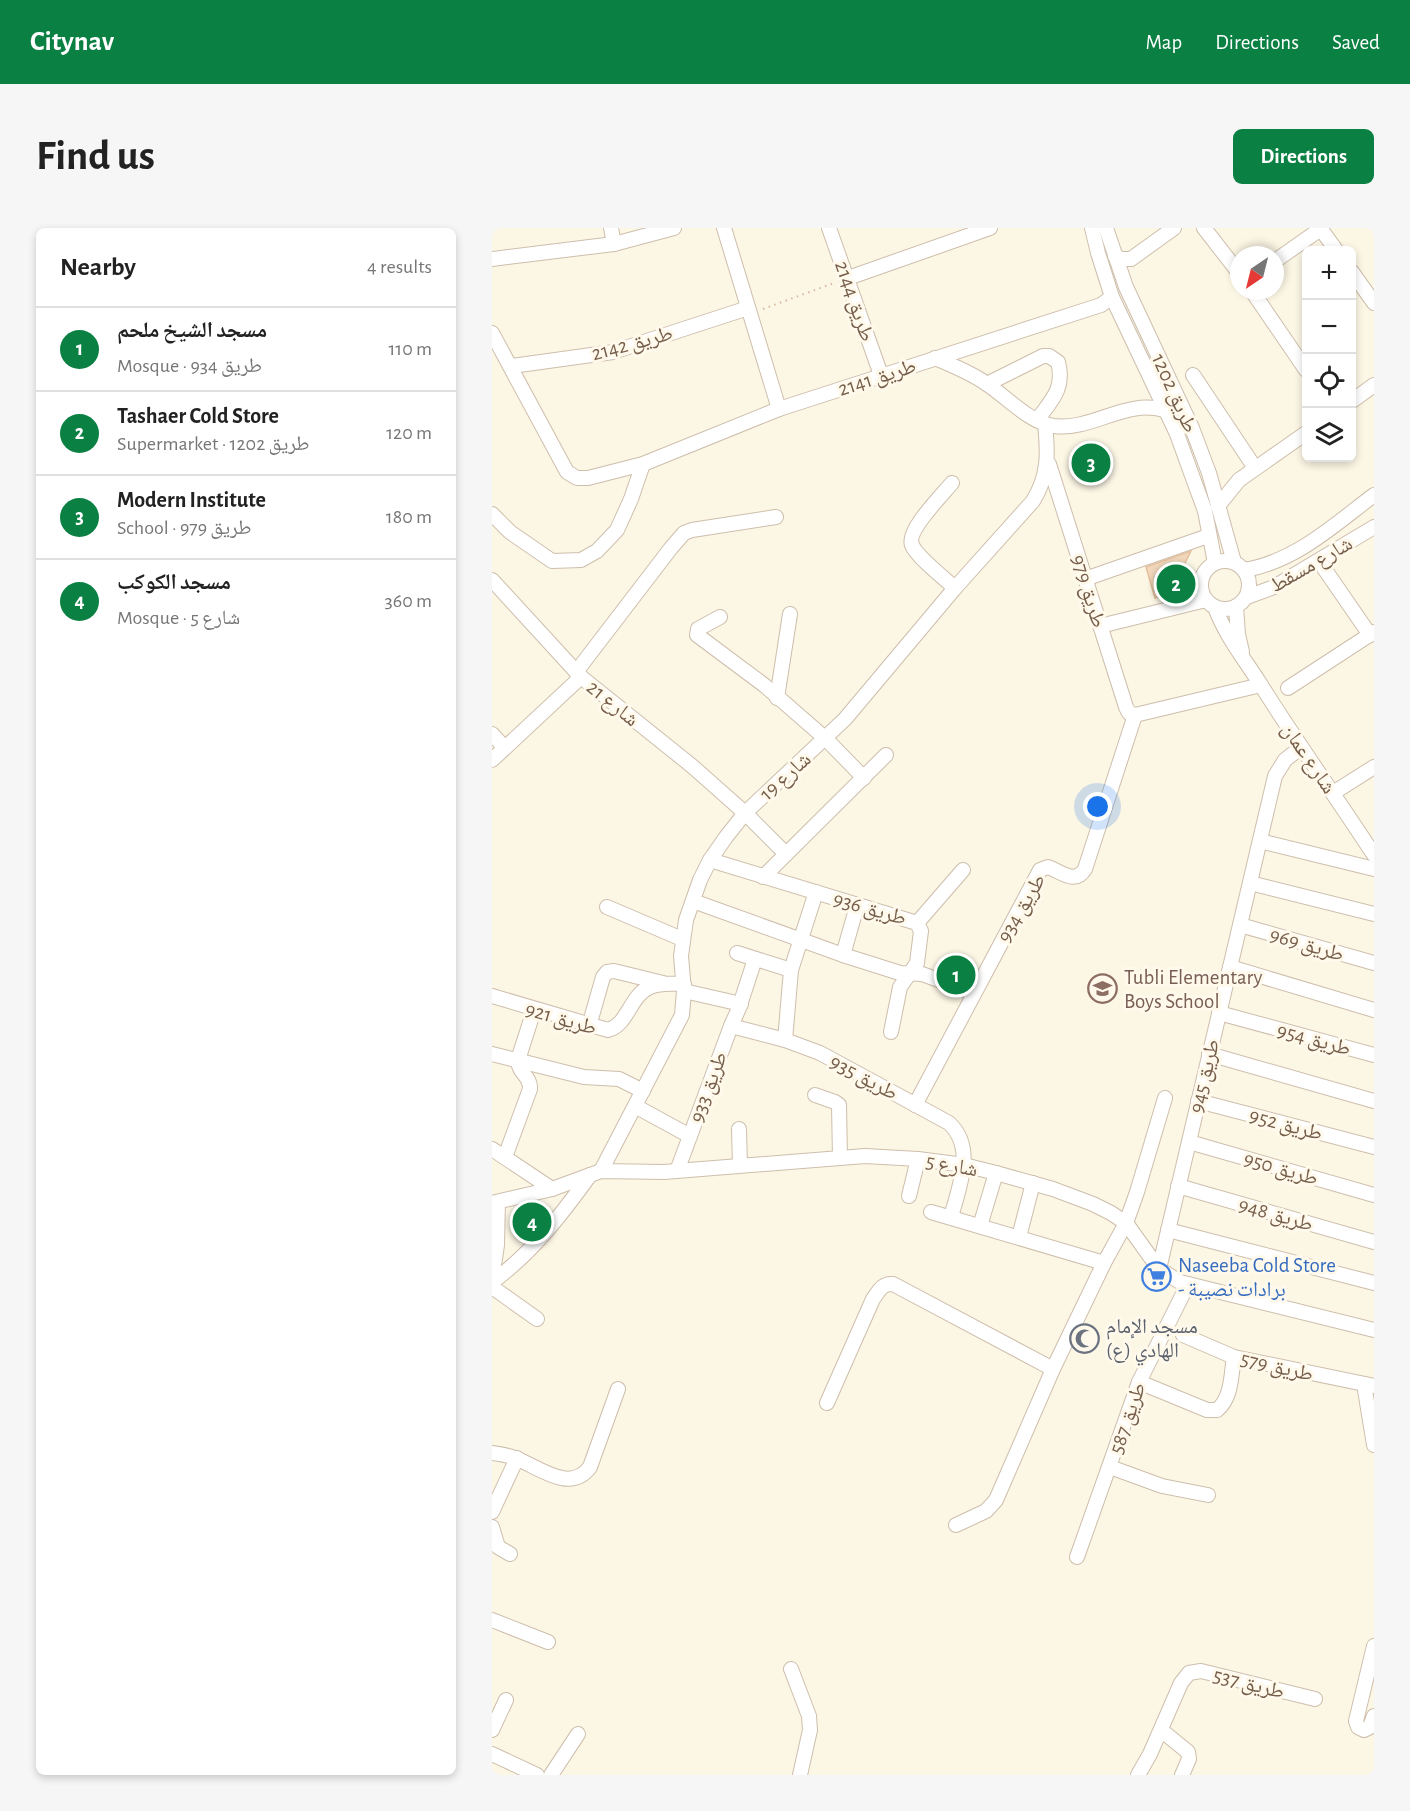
<!DOCTYPE html>
<html lang="en">
<head>
<meta charset="utf-8">
<style>
  body { margin:0; font-family:"Alegreya Sans","Noto Naskh Arabic",sans-serif; background:#f6f6f6; color:#222 }
  .controls { position:absolute; right:18px; top:18px; display:grid; overflow:hidden; border-radius:9px; box-shadow:0 3px 9px #0003 }
  .controls button { width:54px; height:54px; display:grid; place-items:center; padding:0; border:0; border-bottom:2px solid #e0e0e0; background:#fff; color:#222; font:30px sans-serif }
  .compass { position:absolute; left:738px; top:18px; width:54px; height:54px; border-radius:50%; background:#fff; box-shadow:0 3px 9px #0003; rotate:215deg }
  .you { position:absolute; left:606px; top:579px; width:21px; height:21px; margin:-15px; border:4px solid #fff; border-radius:50%; background:#1a73e8; box-shadow:0 0 0 9px #1a73e833 }
  .badge { display:grid; place-items:center; width:39px; height:39px; border-radius:50%; background:#0b8043; color:#fff; font-size:20px; font-weight:700 }
  .pin { position:absolute; translate:-50% -50%; border:3px solid #fff; box-shadow:0 2px 6px #0006 }
  .list { margin:0; padding:0; list-style:none }
  h2 { display:flex; justify-content:space-between; align-items:center; height:78px; margin:0; padding:0 24px; font-size:26px }
  h2 small { font-size:20px; font-weight:400; color:#767676 }
  .list li { display:grid; grid-template-columns:39px 1fr auto; gap:18px; align-items:center; box-sizing:border-box; height:84px; padding:0 24px; border-top:2px solid #e0e0e0 }
  .list b { display:block; font-size:22px; white-space:nowrap }
  .list p { margin:0; font-size:20px; white-space:nowrap; color:#767676 }
  .list em { font-size:20px; font-style:normal; color:#767676 }
  .icon { flex:none; width:33px; height:33px; fill:none; stroke:currentColor; stroke-width:2; stroke-linecap:round; stroke-linejoin:round }
  .map { position:relative; flex:none; width:882px; height:1547px; overflow:hidden; border-radius:9px }
  header { display:flex; align-items:center; gap:36px; box-sizing:border-box; height:84px; padding:0 30px; background:#0b8043; color:#fff }
  header strong { font-size:28px }
  nav { display:flex; gap:33px; margin-inline-start:auto; font-size:21px }
  .intro { display:flex; align-items:center; justify-content:space-between; box-sizing:border-box; height:144px; padding:0 36px }
  h1 { margin:0; font-size:42px }
  .button { padding:15px 27px; border-radius:9px; background:#0b8043; color:#fff; font-size:21px; font-weight:700 }
  main { display:flex; gap:36px; padding:0 36px }
  aside { flex:1; background:#fff; border-radius:9px; box-shadow:0 3px 9px #0003 }
  .map>svg:first-child { display:block }
  .building { fill:#f2d7bd; stroke:#e5c09d; stroke-width:1.5 }
  .lines { fill:none; stroke-linecap:round; stroke-linejoin:round }
  .minor-casing { stroke:#cebeac; stroke-width:16 }
  .path { stroke:#d7bba0; stroke-width:2; stroke-dasharray:1.5 4.5; stroke-linecap:butt }
  .minor { stroke:#fff; stroke-width:14 }
  .labels { text-anchor:middle; stroke-width:6; stroke-linejoin:round; paint-order:stroke }
  .street-label { font-size:21px; fill:#765e4a; stroke:#fff9ec }
  .education-label { font-size:21px; fill:#785e54; stroke:#fff9ec; text-anchor:start }
  .shop-label { font-size:21px; fill:#366cbe; stroke:#fff9ec; text-anchor:start }
  .worship-label { font-size:21px; fill:#5b616d; stroke:#fff9ec; text-anchor:start }
</style>
</head>
<body>
<header>
<strong>Citynav</strong>
<nav><a>Map</a><a>Directions</a><a>Saved</a></nav>
</header>
<div class="intro"><h1>Find us</h1><a class="button">Directions</a></div>
<main>
<aside>
<h2>Nearby<small>4 results</small></h2>
<ul class="list">
<li><span class="badge">1</span><div><b>مسجد الشيخ ملحم</b><p>Mosque · طريق 934</p></div><em>110 m</em></li>
<li><span class="badge">2</span><div><b>Tashaer Cold Store</b><p>Supermarket · طريق 1202</p></div><em>120 m</em></li>
<li><span class="badge">3</span><div><b>Modern Institute</b><p>School · طريق 979</p></div><em>180 m</em></li>
<li><span class="badge">4</span><div><b>مسجد الكوكب</b><p>Mosque · شارع 5</p></div><em>360 m</em></li>
</ul>
</aside>
<div class="map">
<svg width="882" height="1547" viewBox="0 0 882 1547">
  <rect width="100%" height="100%" fill="#fcf6e5"/>
  <polygon class="building" points="699,323 687,347 689,362 663,370 654,339"/>
  <g class="lines">
    <defs>
      <g id="minor">
        <polyline points="119,0 122,16"/>
        <polyline points="232,0 287,181"/>
        <polyline points="337,0 389,147"/>
        <polyline points="600,0 606,25 620,69 685,206 702,253 713,283 723,335"/>
        <polyline points="614,0 634,59 700,200 717,245 742,334"/>
        <polyline points="712,0 747,45"/>
        <polyline points="828,0 844,22"/>
        <polyline points="623,28 629,31 639,31 682,0"/>
        <polyline points="0,31 122,16 182,0"/>
        <polyline points="783,33 830,0"/>
        <polyline points="860,44 882,75"/>
        <polyline points="356,50 498,0"/>
        <polyline points="760,63 814,142"/>
        <polyline points="0,105 75,244 85,250 96,250 151,236 287,181 609,77 620,69"/>
        <path d="M443,130C460,137 477,144 492,154C514,168 536,194 562,198C601,203 635,169 675,183"/>
        <polyline points="20,138 121,124 256,80"/>
        <polyline points="701,147 763,240"/>
        <path d="M495,156L551,128H557L566,134C573,160 560,172 545,192"/>
        <polyline points="860,173 882,157"/>
        <polyline points="557,236 634,479 637,485 643,487"/>
        <path d="M460,255C450,267 414,303 420,317C424,328 453,351 463,360"/>
        <polyline points="726,278 747,252 814,205"/>
        <polyline points="0,286 18,304 60,333 89,332 105,323 125,302 139,271 151,236"/>
        <circle cx="733" cy="357" r="24"/>
        <polyline points="827,333 878,407"/>
        <path d="M752,342C803,334 842,297 882,267"/>
        <polyline points="593,351 716,308"/>
        <polyline points="0,352 89,449 200,538 253,585 294,626"/>
        <polyline points="755,369 782,359 882,299"/>
        <path d="M723,379C733,407 751,429 767,454C804,513 844,569 882,627"/>
        <polyline points="744,379 746,406 750,424"/>
        <polyline points="228,389 206,401 205,407 272,457 334,511 372,550"/>
        <polyline points="608,398 714,372"/>
        <polyline points="84,444 179,320 192,305 200,302 284,289"/>
        <polyline points="796,460 882,404"/>
        <polyline points="285,470 298,386"/>
        <polyline points="643,487 769,457"/>
        <polyline points="0,506 12,519"/>
        <polyline points="0,532 89,449"/>
        <polyline points="841,565 882,539"/>
        <polyline points="768,613 882,641"/>
        <polyline points="218,632 425,695 429,703 425,735 408,759 399,804"/>
        <polyline points="271,649 394,527"/>
        <polyline points="758,655 882,686"/>
        <polyline points="201,673 351,727 408,745 430,746 482,765"/>
        <polyline points="115,679 190,711"/>
        <polyline points="425,695 471,642"/>
        <polyline points="748,697 882,735"/>
        <polyline points="245,725 299,742"/>
        <polyline points="351,727 365,678"/>
        <polyline points="738,739 882,782"/>
        <polyline points="192,763 249,776"/>
        <path d="M0,768L116,802C136,797 138,767 158,759C169,754 180,756 192,756"/>
        <polyline points="727,785 882,827"/>
        <polyline points="97,798 111,749 115,744 122,743 171,755"/>
        <path d="M239,798L293,812L328,825L457,895C484,920 467,959 459,989"/>
        <polyline points="293,812 299,742 324,664"/>
        <polyline points="0,826 92,849 127,851 151,863"/>
        <polyline points="717,826 882,873"/>
        <polyline points="323,867 343,874 347,877 348,930"/>
        <polyline points="706,873 882,919"/>
        <path d="M423,877L548,642L556,639C570,644 583,657 593,641L643,487"/>
        <polyline points="143,878 198,908"/>
        <polyline points="247,901 248,937"/>
        <polyline points="697,914 882,967"/>
        <polyline points="0,921 60,961"/>
        <path d="M13,929L38,861C39,848 26,845 26,832L42,782"/>
        <path d="M109,943L190,787L192,763L189,728L194,692L208,652L218,632L234,609L253,585L353,491L463,360L541,273C557,247 556,225 553,196"/>
        <polyline points="185,943 239,798 247,780 263,731"/>
        <polyline points="686,958 882,1014"/>
        <polyline points="417,968 426,931"/>
        <polyline points="0,975 60,961 109,943 172,944 373,928 426,931 472,937 504,945 561,961 601,976 619,985 634,995 667,1041 688,1054 882,1102"/>
        <polyline points="439,984 612,1035"/>
        <polyline points="488,998 504,945"/>
        <polyline points="676,1002 882,1055"/>
        <polyline points="527,1009 541,955"/>
        <polyline points="667,1041 783,548 793,532 808,520"/>
        <polyline points="0,1051 5,1017 6,974"/>
        <path d="M0,1054C39,1026 70,986 98,947"/>
        <polyline points="0,1059 45,1091"/>
        <polyline points="691,1107 742,1129 882,1158"/>
        <path d="M647,1154L715,1182H725C740,1170 739,1147 742,1129"/>
        <polyline points="872,1156 882,1217"/>
        <path d="M335,1175L381,1071C387,1063 390,1055 401,1056L561,1141"/>
        <path d="M0,1225C8,1226 15,1227 23,1230C47,1239 78,1266 98,1239L126,1161"/>
        <polyline points="618,1239 670,1258 716,1267"/>
        <polyline points="0,1284 25,1230"/>
        <polyline points="464,1297 494,1283 504,1272 561,1141 612,1035 634,995 645,964 673,870"/>
        <polyline points="0,1299 6,1319 18,1326"/>
        <polyline points="585,1329 647,1154 696,1056"/>
        <polyline points="0,1392 56,1414"/>
        <polyline points="882,1418 864,1493 866,1499 872,1502 878,1499 882,1488"/>
        <polyline points="299,1441 317,1488 318,1502 308,1547"/>
        <polyline points="0,1502 14,1472"/>
        <polyline points="669,1502 696,1524 697,1531 690,1547"/>
        <polyline points="0,1526 45,1547"/>
        <polyline points="59,1547 86,1506"/>
        <polyline points="646,1547 658,1526 689,1455 697,1445 709,1443 823,1471"/>
      </g>
    </defs>
    <use href="#minor" class="minor-casing"/>
    <polyline class="path" points="271,81 342,55"/>
    <use href="#minor" class="minor"/>
  </g>
  <defs>
    <symbol id="school-ring" viewBox="-11 -11 22 22"><circle r="9.5" fill="#fff9ec" stroke="#8d6e63" stroke-width="1.5"/><path d="M0-5L7-2L0 1L-7-2ZM-4 1L0 2.5L4 1V4Q0 6-4 4Z" fill="#8d6e63"/></symbol>
    <symbol id="supermarket-ring" viewBox="-11 -11 22 22"><circle r="9.5" fill="#fff9ec" stroke="#3f7fe0" stroke-width="1.5"/><path d="M-6-5.5h2.5l.6 2H6L4.5 2H-2.5L-4.4-4H-6ZM-1.5 3.2a1.3 1.3 0 1 0 .1 0ZM3 3.2a1.3 1.3 0 1 0 .1 0Z" fill="#3f7fe0"/></symbol>
    <symbol id="mosque-ring" viewBox="-11 -11 22 22"><circle r="9.5" fill="#fff9ec" stroke="#6b7280" stroke-width="1.5"/><path d="M3.5-4.9A6 6 0 1 0 3.5 4.9A5 5 0 1 1 3.5-4.9Z" fill="#6b7280"/></symbol>
  </defs>
  <g fill-rule="evenodd">
    <use href="#school-ring" x="594" y="744" width="33" height="33"/>
    <use href="#supermarket-ring" x="648" y="1032" width="33" height="33"/>
    <use href="#mosque-ring" x="576" y="1094" width="33" height="33"/>
  </g>
  <g class="labels">
    <g class="street-label">
      <text transform="translate(363 73) rotate(71)" y="7">طريق 2144</text>
      <text transform="translate(140 115) rotate(-15)" y="7">طريق 2142</text>
      <text transform="translate(385 149) rotate(-18)" y="7">طريق 2141</text>
      <text transform="translate(683 165) rotate(66)" y="7">طريق 1202</text>
      <text transform="translate(819 336) rotate(-30)" y="7">شارع مسقط</text>
      <text transform="translate(597 363) rotate(73)" y="7">طريق 979</text>
      <text transform="translate(121 475) rotate(39)" y="7">شارع 21</text>
      <text transform="translate(817 530) rotate(56)" y="7">شارع عمان</text>
      <text transform="translate(293 548) rotate(-42)" y="7">شارع 19</text>
      <text transform="translate(378 680) rotate(16)" y="7">طريق 936</text>
      <text transform="translate(529 680) rotate(-60)" y="7">طريق 934</text>
      <text transform="translate(815 716) rotate(16)" y="7">طريق 969</text>
      <text transform="translate(69 790) rotate(16)" y="7">طريق 921</text>
      <text transform="translate(822 811) rotate(15)" y="7">طريق 954</text>
      <text transform="translate(712 848) rotate(-77)" y="7">طريق 945</text>
      <text transform="translate(372 849) rotate(28)" y="7">طريق 935</text>
      <text transform="translate(216 859) rotate(-70)" y="7">طريق 933</text>
      <text transform="translate(794 896) rotate(15)" y="7">طريق 952</text>
      <text transform="translate(460 937) rotate(10)" y="7">شارع 5</text>
      <text transform="translate(789 940) rotate(16)" y="7">طريق 950</text>
      <text transform="translate(784 986) rotate(16)" y="7">طريق 948</text>
      <text transform="translate(785 1138) rotate(13)" y="7">طريق 579</text>
      <text transform="translate(635 1190) rotate(-71)" y="7">طريق 587</text>
      <text transform="translate(757 1455) rotate(14)" y="7">طريق 537</text>
    </g>
    <g class="education-label">
      <text x="632" y="756">Tubli Elementary<tspan x="632" dy="24">Boys School</tspan></text>
    </g>
    <g class="shop-label">
      <text x="686" y="1044">Naseeba Cold Store<tspan x="686" dy="24">- برادات نصيبة</tspan></text>
    </g>
    <g class="worship-label">
      <text x="614" y="1105">مسجد الإمام<tspan x="614" dy="24">الهادي (ع)</tspan></text>
    </g>
  </g>
</svg>
<div class="controls">
<button>+</button>
<button>−</button>
<button><svg class="icon" aria-label="locate" viewBox="0 0 24 24"><circle cx="12" cy="12" r="6"/><path d="M12 2v4M12 18v4M2 12h4M18 12h4"/></svg></button>
<button><svg class="icon" aria-label="layers" viewBox="0 0 24 24"><path d="M12 4l9 5-9 5-9-5zM3 14l9 5 9-5"/></svg></button>
</div>
<svg class="compass" viewBox="-18 -18 36 36"><path d="M0-13l5 13h-10z" fill="#e53935"/><path d="M0 13l5-13h-10z" fill="#767676"/></svg>
<div class="you"></div>
<div class="pin badge" style="left:464px;top:747px">1</div>
<div class="pin badge" style="left:684px;top:356px">2</div>
<div class="pin badge" style="left:599px;top:235px">3</div>
<div class="pin badge" style="left:40px;top:994px">4</div>
</div>
</main>
</body>
</html>
